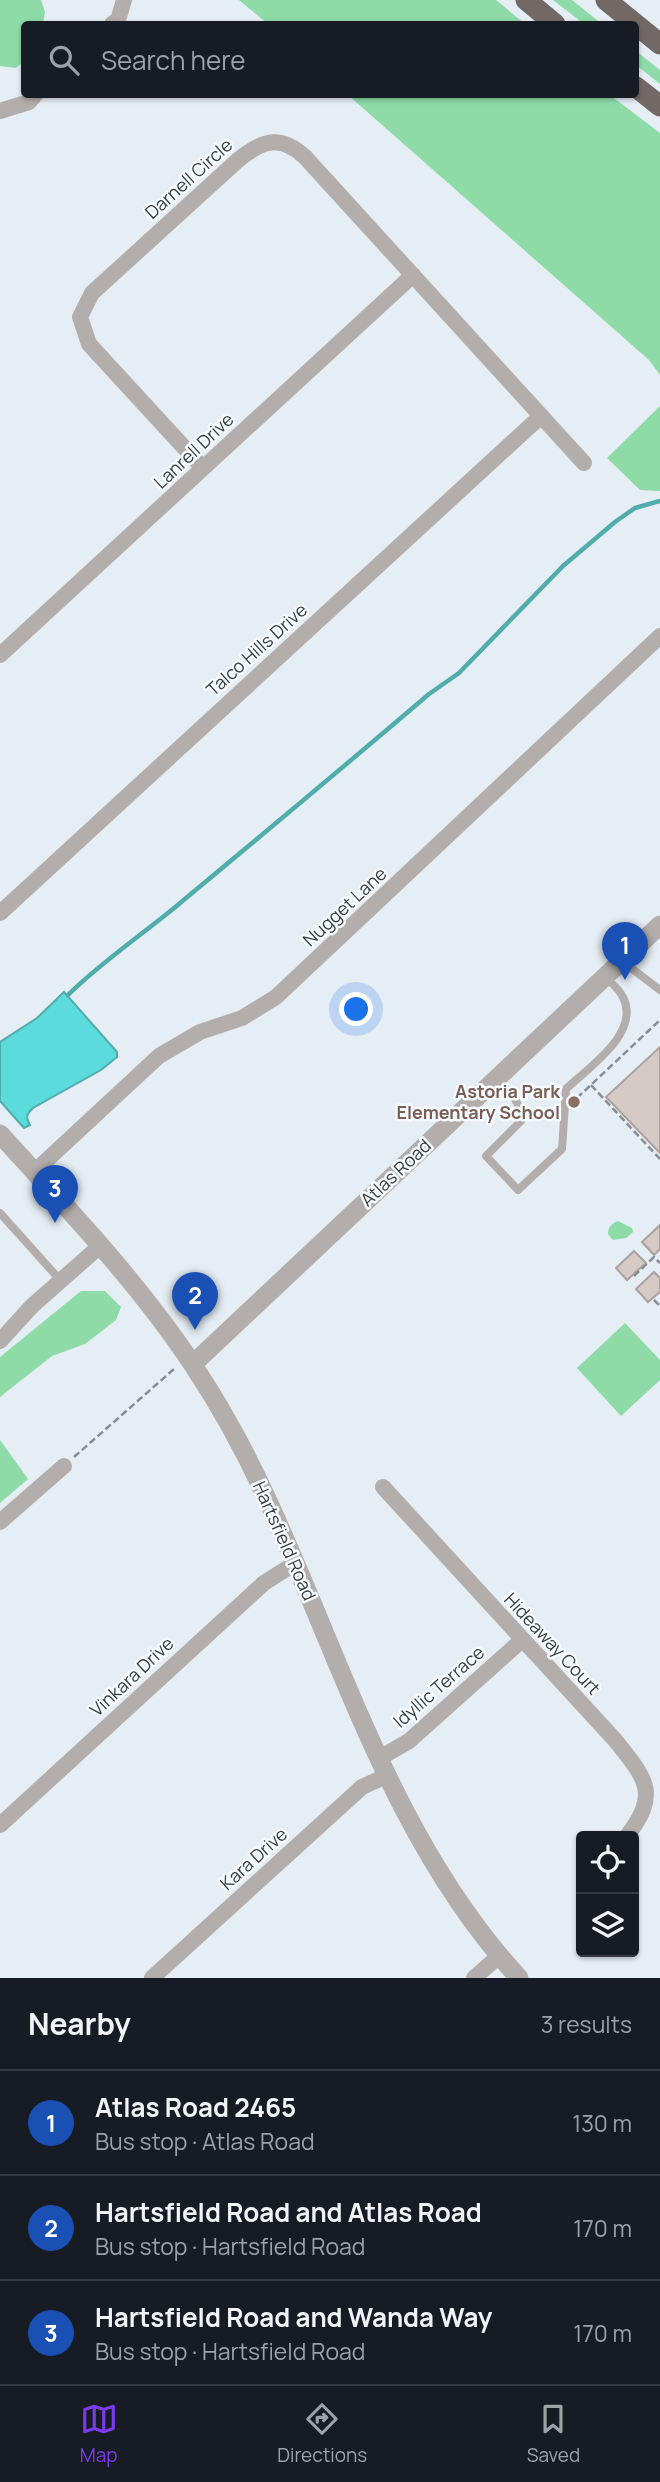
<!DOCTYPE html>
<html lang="en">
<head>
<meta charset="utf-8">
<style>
  body { margin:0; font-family:Manrope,sans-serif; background:#242831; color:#f1f3f6 }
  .controls { position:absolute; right:21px; bottom:21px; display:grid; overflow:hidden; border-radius:7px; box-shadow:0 2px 5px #0004 }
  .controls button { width:63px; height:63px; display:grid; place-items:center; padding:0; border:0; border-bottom:2px solid #363941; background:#171b24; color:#f1f3f6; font:35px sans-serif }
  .you { position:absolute; left:357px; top:1010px; width:24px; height:24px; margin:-18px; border:5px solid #fff; border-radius:50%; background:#1a73e8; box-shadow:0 0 0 10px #1a73e833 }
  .badge { display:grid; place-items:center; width:46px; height:46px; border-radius:50%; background:#7c3aed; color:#fff; font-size:23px; font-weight:700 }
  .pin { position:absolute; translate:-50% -58px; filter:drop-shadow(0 2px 4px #0008) }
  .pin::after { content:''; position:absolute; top:37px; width:24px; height:21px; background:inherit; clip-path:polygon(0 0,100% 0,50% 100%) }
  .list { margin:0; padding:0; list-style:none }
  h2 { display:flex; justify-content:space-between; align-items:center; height:91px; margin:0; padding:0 28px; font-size:30px }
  h2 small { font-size:23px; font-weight:400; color:#9ea1a6 }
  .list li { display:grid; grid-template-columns:46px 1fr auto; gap:21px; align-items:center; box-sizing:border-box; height:105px; padding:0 28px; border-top:2px solid #363941 }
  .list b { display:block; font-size:26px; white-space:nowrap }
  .list p { margin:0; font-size:23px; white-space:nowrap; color:#9ea1a6 }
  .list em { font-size:23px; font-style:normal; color:#9ea1a6 }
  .icon { flex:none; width:38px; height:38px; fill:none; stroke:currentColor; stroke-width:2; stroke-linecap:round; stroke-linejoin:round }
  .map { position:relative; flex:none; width:660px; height:1978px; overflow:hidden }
  .search { position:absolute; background:#171b24; box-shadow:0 2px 5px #0004; left:21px; right:21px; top:21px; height:77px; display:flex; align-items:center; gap:18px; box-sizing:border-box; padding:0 24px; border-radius:7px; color:#9ea1a6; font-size:26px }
  .sheet { height:406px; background:#171b24 }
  nav { display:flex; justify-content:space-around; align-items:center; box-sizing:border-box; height:98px; border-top:2px solid #363941; background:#171b24; font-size:19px; color:#9ea1a6 }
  nav a { display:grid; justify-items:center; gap:4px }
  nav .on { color:#7c3aed }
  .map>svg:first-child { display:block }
  .green { fill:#8edba8 }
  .water { fill:#5bdbdb; stroke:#51acac; stroke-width:2 }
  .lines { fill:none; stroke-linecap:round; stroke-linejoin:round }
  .stream { stroke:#51acac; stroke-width:4.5 }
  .building { fill:#d6cac7; stroke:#aca19e; stroke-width:2 }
  .path { stroke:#878d93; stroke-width:2.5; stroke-dasharray:7 3.5; stroke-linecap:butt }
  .service { stroke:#b3aeac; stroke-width:8 }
  .minor { stroke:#b3aeac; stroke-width:16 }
  .tertiary { stroke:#b3aeac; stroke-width:19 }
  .motorway { stroke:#726865; stroke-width:21 }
  .education-dot { fill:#8d6e63; stroke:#f5fafe; stroke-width:2.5 }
  .labels { text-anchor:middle; stroke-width:5; stroke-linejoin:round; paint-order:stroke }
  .street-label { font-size:18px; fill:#393d40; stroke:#f5fafe }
  .education-label { font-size:18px; font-weight:bold; fill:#785e54; stroke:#f5fafe; text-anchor:end }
</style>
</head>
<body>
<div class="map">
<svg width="660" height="1978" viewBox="0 0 660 1978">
  <rect width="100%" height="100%" fill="#e5edf5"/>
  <g class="green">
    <polygon points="0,0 41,0 45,12 43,24 24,24 24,61 16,68 0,66"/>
    <polygon points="239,0 496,0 525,24 268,24"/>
    <polygon points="553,0 572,0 602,24 584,24"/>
    <polygon points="636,51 660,70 660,84 636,65"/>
    <polygon points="348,95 610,95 660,133 660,375 649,360"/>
    <polygon points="660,406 660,491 640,490 607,458"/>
    <path d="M618,1221L632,1228L633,1232L626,1238L613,1240L608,1234C608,1227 612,1223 618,1221Z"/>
    <polygon points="81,1291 105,1291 121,1307 116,1320 85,1344 52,1356 0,1397 0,1357"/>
    <polygon points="625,1323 660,1360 660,1380 621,1416 577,1368"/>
    <polygon points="0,1440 28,1479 0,1503"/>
  </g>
  <path class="water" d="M64,992L117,1052V1057L101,1070L33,1108C27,1114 25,1117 30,1125L24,1128L0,1101V1042L37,1018Z"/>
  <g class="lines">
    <path class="stream" d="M68,995C100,963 143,934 179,904C263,834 346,765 429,694L459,673L563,566L615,522L635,508L660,501"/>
  </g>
  <g class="building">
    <polygon points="660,1047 660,1153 606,1097"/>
    <polygon points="660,1225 660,1249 654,1255 642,1242"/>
    <polygon points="634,1251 646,1263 627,1280 616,1268"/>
    <polygon points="654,1272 660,1278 660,1292 648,1302 636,1289"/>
  </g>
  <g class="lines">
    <g class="path">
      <polyline points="591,1085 660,1159"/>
      <polyline points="577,1098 660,1020"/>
      <polyline points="634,1276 654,1257 660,1263"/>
      <polyline points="654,1300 660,1306"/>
      <polyline points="74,1457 174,1369"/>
    </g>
    <g class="service">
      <polyline points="622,961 660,990"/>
      <path d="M497,1079C509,1092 521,1102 522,1120L486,1156L518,1190L562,1149L566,1089C589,1067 641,1033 623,997C619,989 611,983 605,976"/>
      <polyline points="0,1213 61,1281"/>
    </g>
    <g class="minor">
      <polyline points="112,24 118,20 124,0"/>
      <polyline points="0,111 29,102 36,94"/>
      <path d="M203,468L89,344L80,317L92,293L237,161C262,140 280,134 305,157L584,463"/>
      <polyline points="0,655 413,275"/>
      <polyline points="0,913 541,416"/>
      <polyline points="34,1172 159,1056 200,1032 242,1018 276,997 660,636"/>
      <polyline points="0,1341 32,1306 100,1246"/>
      <path d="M383,1487L615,1740C646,1779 660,1793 627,1836"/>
      <polyline points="0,1522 64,1466"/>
      <polyline points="378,1759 409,1741 522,1640"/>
      <polyline points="0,1825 264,1583 294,1564"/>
      <polyline points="152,1978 362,1787 386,1776"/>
      <polyline points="474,1978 499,1956"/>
    </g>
    <g class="tertiary">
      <path d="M0,1134C67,1208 138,1282 193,1365C221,1407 246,1453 267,1499C343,1663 394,1842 519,1978"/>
      <polyline points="193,1364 660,925"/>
    </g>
    <g class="motorway">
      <polyline points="526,0 555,24"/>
      <polyline points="606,0 660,44"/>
      <polyline points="636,87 660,106"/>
    </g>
  </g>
  <circle class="education-dot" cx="574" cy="1102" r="7"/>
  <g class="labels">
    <g class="street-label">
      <text transform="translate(189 179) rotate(-42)" y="6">Darnell Circle</text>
      <text transform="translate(194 451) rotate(-43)" y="6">Lanrell Drive</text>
      <text transform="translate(257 650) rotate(-42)" y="6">Talco Hills Drive</text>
      <text transform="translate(345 907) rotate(-43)" y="6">Nugget Lane</text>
      <text transform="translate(396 1173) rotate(-43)" y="6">Atlas Road</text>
      <text transform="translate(284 1541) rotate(66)" y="6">Hartsfield Road</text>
      <text transform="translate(552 1644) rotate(47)" y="6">Hideaway Court</text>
      <text transform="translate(132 1677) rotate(-43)" y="6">Vinkara Drive</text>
      <text transform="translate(439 1687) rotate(-41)" y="6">Idyllic Terrace</text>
      <text transform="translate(254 1859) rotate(-42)" y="6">Kara Drive</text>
    </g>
    <g class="education-label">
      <text x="560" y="1098">Astoria Park<tspan x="560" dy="21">Elementary School</tspan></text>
    </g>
  </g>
</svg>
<div class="controls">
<button><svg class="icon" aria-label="locate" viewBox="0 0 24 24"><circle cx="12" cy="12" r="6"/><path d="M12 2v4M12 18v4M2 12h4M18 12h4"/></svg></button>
<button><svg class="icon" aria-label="layers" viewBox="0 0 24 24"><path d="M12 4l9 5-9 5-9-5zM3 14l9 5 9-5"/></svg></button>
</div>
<div class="you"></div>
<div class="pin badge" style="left:625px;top:980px;background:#1a4fb4">1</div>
<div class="pin badge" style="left:195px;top:1330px;background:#1a4fb4">2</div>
<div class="pin badge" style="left:55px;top:1223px;background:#1a4fb4">3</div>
<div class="search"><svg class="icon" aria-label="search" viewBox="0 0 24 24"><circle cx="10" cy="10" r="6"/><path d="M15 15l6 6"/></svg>Search here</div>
</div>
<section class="sheet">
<h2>Nearby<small>3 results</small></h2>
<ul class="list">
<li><span class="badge" style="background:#1a4fb4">1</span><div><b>Atlas Road 2465</b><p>Bus stop · Atlas Road</p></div><em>130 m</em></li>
<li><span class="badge" style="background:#1a4fb4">2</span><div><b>Hartsfield Road and Atlas Road</b><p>Bus stop · Hartsfield Road</p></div><em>170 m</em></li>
<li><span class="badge" style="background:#1a4fb4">3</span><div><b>Hartsfield Road and Wanda Way</b><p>Bus stop · Hartsfield Road</p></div><em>170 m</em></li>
</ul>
</section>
<nav>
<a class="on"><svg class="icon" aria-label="map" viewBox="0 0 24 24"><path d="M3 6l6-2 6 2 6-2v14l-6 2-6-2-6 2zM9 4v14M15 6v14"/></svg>Map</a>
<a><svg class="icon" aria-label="directions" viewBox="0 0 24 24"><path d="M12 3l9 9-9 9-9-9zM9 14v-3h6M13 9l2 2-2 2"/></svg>Directions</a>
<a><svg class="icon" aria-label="saved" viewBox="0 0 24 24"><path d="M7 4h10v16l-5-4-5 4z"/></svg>Saved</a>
</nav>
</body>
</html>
